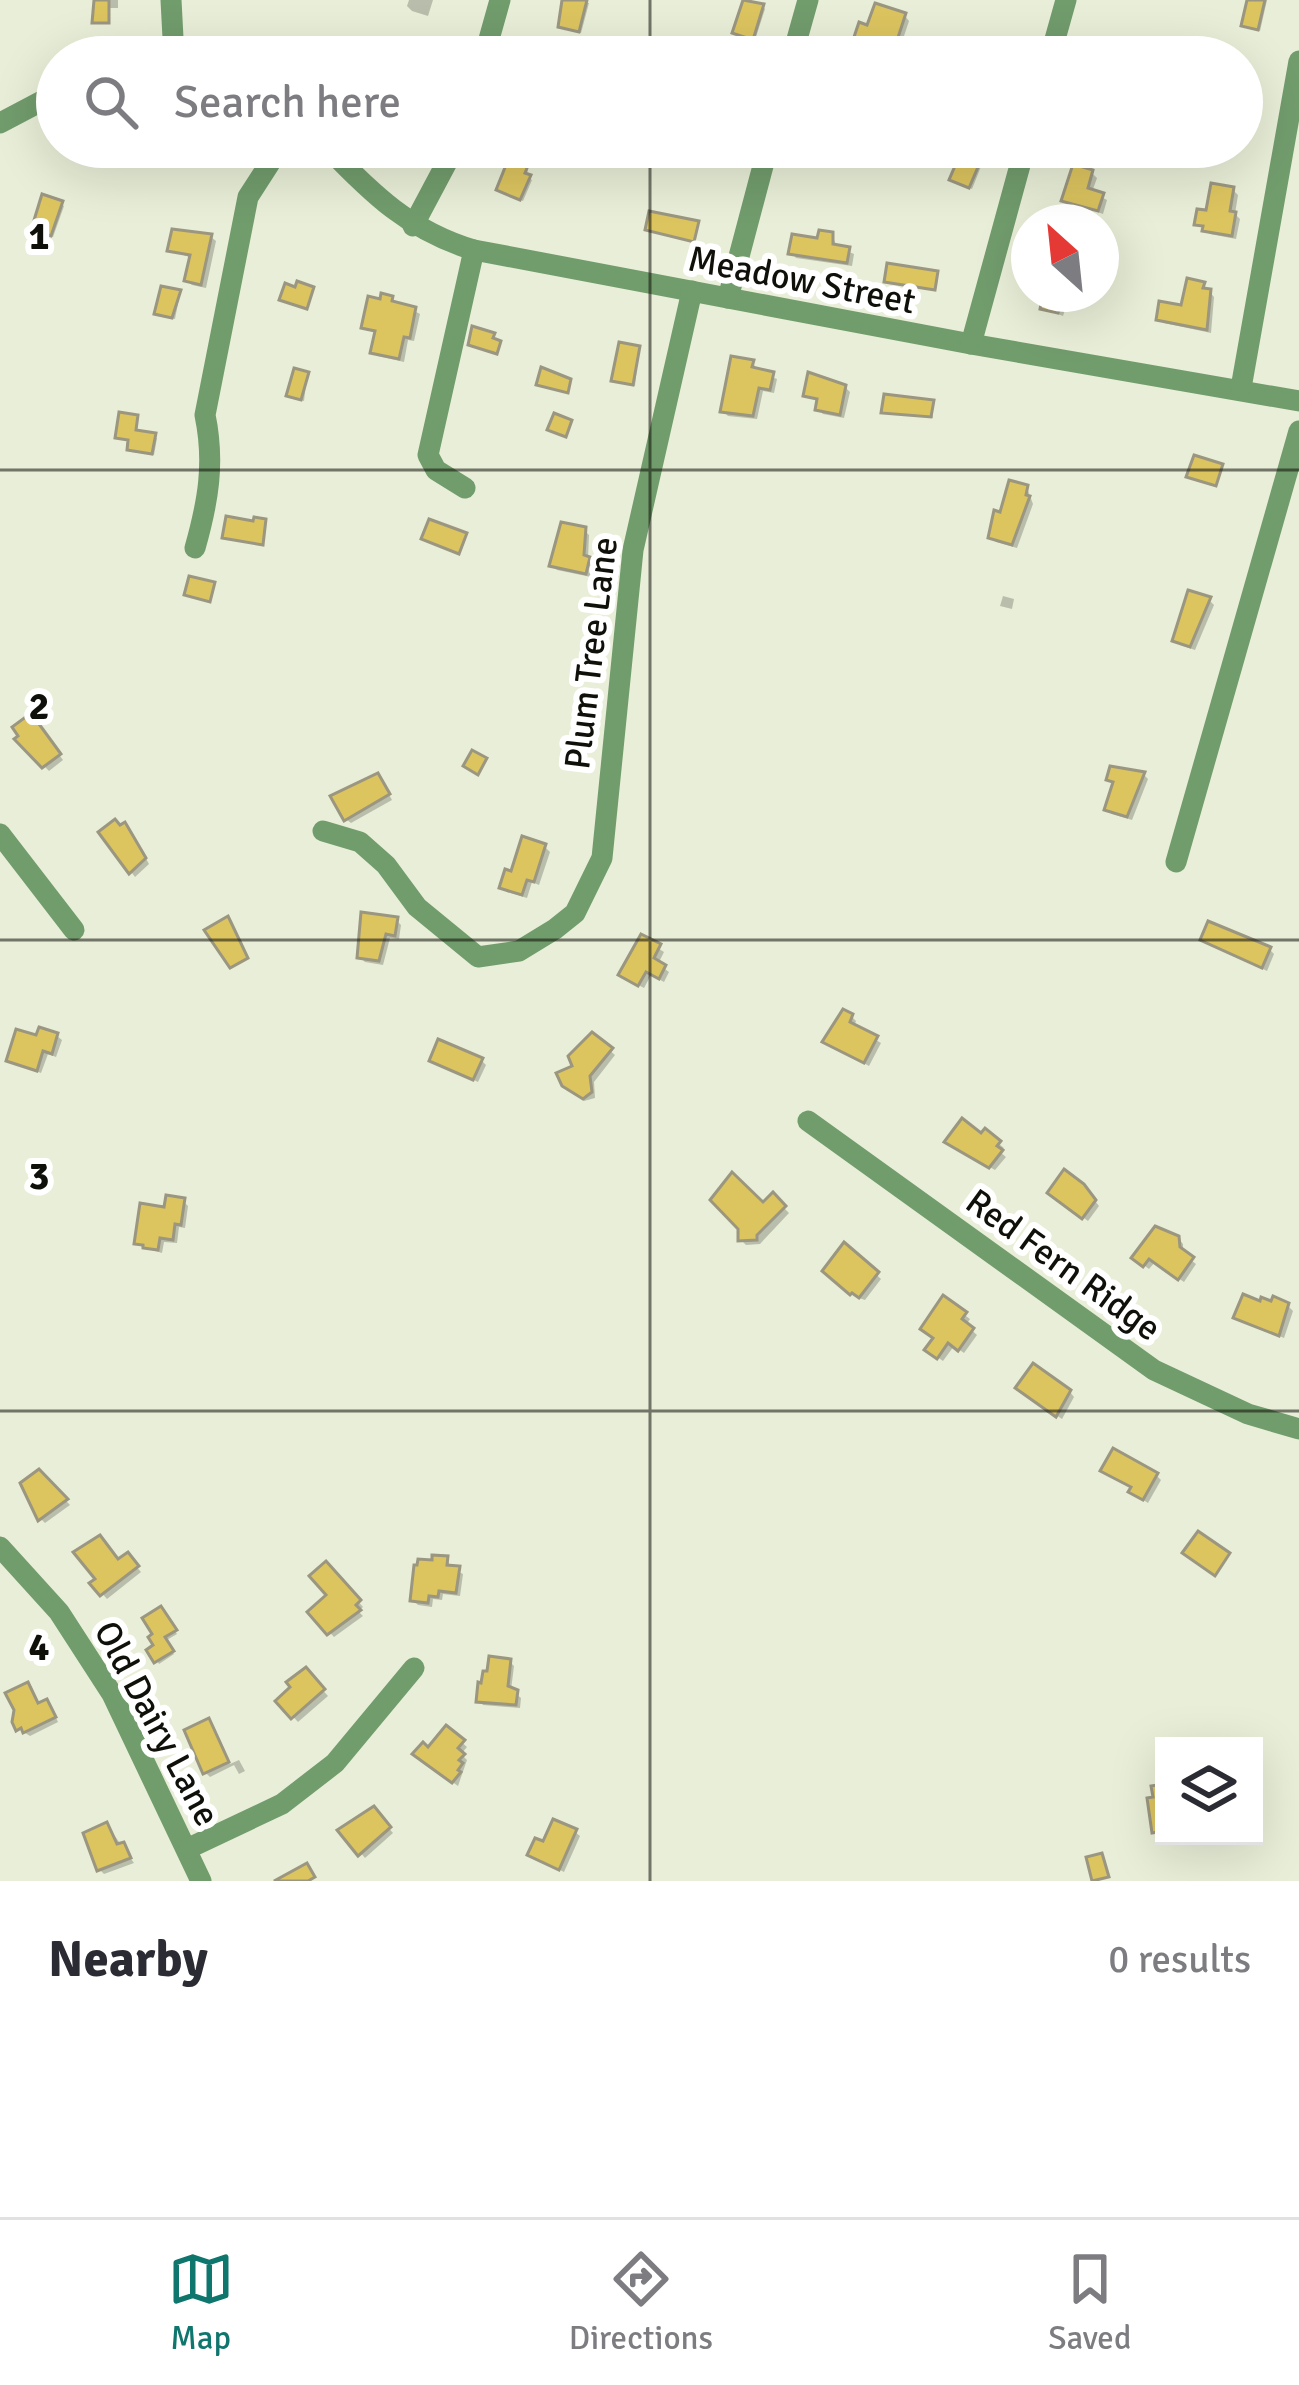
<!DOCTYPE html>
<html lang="en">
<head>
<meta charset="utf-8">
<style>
  body { margin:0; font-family:Signika,sans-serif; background:#f2f2f3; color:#2b2b33 }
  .controls { position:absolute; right:36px; bottom:36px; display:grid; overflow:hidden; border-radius:0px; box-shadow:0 12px 48px #0002 }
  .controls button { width:108px; height:108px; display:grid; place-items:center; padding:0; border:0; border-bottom:3px solid #e1e1e2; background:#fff; color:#2b2b33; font:60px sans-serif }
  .compass { position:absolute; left:1011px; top:204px; width:108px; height:108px; border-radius:50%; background:#fff; box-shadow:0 12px 48px #0002; rotate:333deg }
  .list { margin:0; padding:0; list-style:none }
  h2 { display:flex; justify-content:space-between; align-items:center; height:156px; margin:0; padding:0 48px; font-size:51px }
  h2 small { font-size:39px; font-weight:400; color:#7c7c81 }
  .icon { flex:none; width:66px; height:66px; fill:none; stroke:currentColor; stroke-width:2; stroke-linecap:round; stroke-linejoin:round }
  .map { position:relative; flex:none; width:1299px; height:1881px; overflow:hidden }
  .search { position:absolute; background:#fff; box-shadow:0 12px 48px #0002; left:36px; right:36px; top:36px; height:132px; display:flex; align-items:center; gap:30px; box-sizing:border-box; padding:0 42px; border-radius:66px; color:#7c7c81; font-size:45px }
  .sheet { height:336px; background:#fff }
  nav { display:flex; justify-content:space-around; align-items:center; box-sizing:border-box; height:168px; border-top:3px solid #e1e1e2; background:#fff; font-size:33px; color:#7c7c81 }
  nav a { display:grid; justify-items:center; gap:6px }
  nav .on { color:#0f766e }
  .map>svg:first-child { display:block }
  .shadow { fill:#0003 }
  .building { fill:#dcc45f; stroke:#9b9680; stroke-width:3 }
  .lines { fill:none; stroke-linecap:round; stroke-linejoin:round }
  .minor { stroke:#719c6c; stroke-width:21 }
  .grid { fill:none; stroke:#0f1009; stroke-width:3; stroke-opacity:0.55 }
  .labels { text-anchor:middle; stroke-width:12; stroke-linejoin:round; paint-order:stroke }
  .street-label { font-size:36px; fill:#0f1009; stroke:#fff }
  .grid-label { font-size:39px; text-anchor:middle; font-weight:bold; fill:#0f1009; stroke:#fff; stroke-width:12; stroke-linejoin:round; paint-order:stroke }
</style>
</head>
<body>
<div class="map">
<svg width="1299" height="1881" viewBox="0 0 1299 1881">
  <rect width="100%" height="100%" fill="#e8eed7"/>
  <g class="shadow">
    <polygon points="96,0 118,0 118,8 110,8 110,24 95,22"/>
    <polygon points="409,0 433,0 428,16 412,11 407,6"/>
    <polygon points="566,0 589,3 581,33 564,28"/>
    <polygon points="1248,0 1267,0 1260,31 1244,25"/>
    <polygon points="763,6 765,9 755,40 738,35"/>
    <polygon points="905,16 909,21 897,57 856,42 869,29"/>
    <polygon points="1242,70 1256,76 1250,103 1243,101 1242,105"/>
    <polygon points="982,156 984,159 972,189 955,182"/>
    <polygon points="528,165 527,177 532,180 523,201 502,192"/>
    <polygon points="1092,173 1097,178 1092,192 1107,200 1103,214 1064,200"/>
    <polygon points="1233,190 1238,195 1235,214 1240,219 1236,239 1210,234 1198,224"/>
    <polygon points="61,204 64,206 53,237 37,232"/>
    <polygon points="832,235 837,247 854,254 852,266 796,258 792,253"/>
    <polygon points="211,237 216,241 206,288 192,285 187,280 192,258 170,250"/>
    <polygon points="1203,284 1214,297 1211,333 1164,323 1159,319 1184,308"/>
    <polygon points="180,293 175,319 160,316 157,313"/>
    <polygon points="1046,294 1070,294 1063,316 1043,308"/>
    <polygon points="392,299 420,314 414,341 408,340 404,362 378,356 373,352 377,333 365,327"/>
    <polygon points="639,349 635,386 617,382 614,380"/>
    <polygon points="753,362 757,371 777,379 774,393 763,391 757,419 728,416 723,411"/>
    <polygon points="307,375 304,401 292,398 289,396"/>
    <polygon points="845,387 850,392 844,418 823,414 818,409 820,401 806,395"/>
    <polygon points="932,403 933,418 884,412"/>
    <polygon points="137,418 137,433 157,438 154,455 132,452 131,441 118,437"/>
    <polygon points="1027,488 1033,504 1017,548 996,542 991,538 1002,515"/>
    <polygon points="584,530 589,535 588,559 593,564 591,577 557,570 553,565"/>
    <polygon points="1003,596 1014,599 1012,609 1000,606"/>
    <polygon points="1209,600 1214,605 1195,650 1180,645 1175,640"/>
    <polygon points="35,722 63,760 49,771 19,740"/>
    <polygon points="1144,775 1148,779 1132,820 1112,814 1107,809 1115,785 1109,779"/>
    <polygon points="382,782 392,800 351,823 346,819"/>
    <polygon points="130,830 149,864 135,877 102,833"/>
    <polygon points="545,847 550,852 539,885 532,882 527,898 507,892 502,887"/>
    <polygon points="396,920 401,925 399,939 390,938 383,965 365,962 360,957"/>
    <polygon points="642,938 664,952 658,964 669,972 664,982 651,975 644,988 627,979"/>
    <polygon points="1204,939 1269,949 1274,954 1267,971"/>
    <polygon points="852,1017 856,1021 854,1027 881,1043 869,1066 826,1042"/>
    <polygon points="57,1036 62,1040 56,1057 48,1054 41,1073 10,1060 38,1039"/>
    <polygon points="593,1036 615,1055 594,1082 595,1098 584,1101 560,1078 576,1068"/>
    <polygon points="432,1060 481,1060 486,1065 478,1082"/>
    <polygon points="986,1133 1004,1148 1000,1152 1006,1157 995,1170 952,1146 982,1137"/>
    <polygon points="1088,1192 1099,1206 1088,1221 1056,1197"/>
    <polygon points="772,1196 789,1213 760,1244 746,1245 741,1240"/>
    <polygon points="183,1201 188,1206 185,1228 179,1227 177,1243 164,1242 162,1253 142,1247 138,1243 167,1210"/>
    <polygon points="1178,1238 1183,1244 1183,1254 1196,1264 1184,1282 1155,1262 1149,1269 1140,1262"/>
    <polygon points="870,1269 881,1279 865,1300 856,1297 826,1270"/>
    <polygon points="944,1300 970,1319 966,1325 977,1335 964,1353 954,1346 943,1361 933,1354"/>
    <polygon points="1261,1305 1288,1306 1293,1311 1284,1338 1236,1317"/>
    <polygon points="1070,1392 1074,1397 1062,1419 1023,1393"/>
    <polygon points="39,1473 70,1505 45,1523 41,1519"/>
    <polygon points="1156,1475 1161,1480 1148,1503 1137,1496"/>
    <polygon points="127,1556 141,1572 107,1599 94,1584"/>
    <polygon points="447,1559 451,1568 463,1574 460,1596 443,1594 442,1600 433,1599 432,1607 418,1605 413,1600"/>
    <polygon points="326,1566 363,1607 358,1611 363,1616 334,1637 311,1612 330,1595"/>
    <polygon points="163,1612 177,1634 165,1641 174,1654 159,1664 150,1650 157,1646"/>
    <polygon points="509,1661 514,1666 511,1690 521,1698 520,1708 483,1705 479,1700"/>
    <polygon points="305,1671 328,1696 298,1722 279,1701"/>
    <polygon points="28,1686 40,1706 51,1707 58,1722 30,1736 19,1729 17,1709"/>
    <polygon points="208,1722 230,1764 239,1760 245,1771 239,1774 234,1765 210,1777 205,1772"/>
    <polygon points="447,1729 467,1747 461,1754 467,1760 458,1786 421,1759"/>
    <polygon points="373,1810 393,1833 365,1858 341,1830"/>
    <polygon points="107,1825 134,1863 104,1874 99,1869"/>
    <polygon points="575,1832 580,1836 564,1872 531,1855"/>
  </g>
  <g class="building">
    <polygon points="94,0 109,0 109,23 92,23"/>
    <polygon points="562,0 587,0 579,32 558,27"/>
    <polygon points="743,0 764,4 753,40 732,33"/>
    <polygon points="1247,0 1265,0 1258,30 1241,26"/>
    <polygon points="875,3 906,13 892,56 852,43 859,22 867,25"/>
    <polygon points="963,147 984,153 969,188 949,180"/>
    <polygon points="510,155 529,163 525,173 531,175 520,200 496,190"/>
    <polygon points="1073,164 1093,170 1088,188 1104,193 1098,211 1061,201"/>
    <polygon points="1211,183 1234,187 1230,211 1236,212 1232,236 1202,231 1203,226 1194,225 1197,209 1206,210"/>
    <polygon points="42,194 63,201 51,236 31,230"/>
    <polygon points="649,211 699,221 694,242 645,230"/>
    <polygon points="172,229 212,234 201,285 184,281 190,255 167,251"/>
    <polygon points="819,230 833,232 833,244 850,247 847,263 788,254 792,234 817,238"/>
    <polygon points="887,263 938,271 935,290 884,282"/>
    <polygon points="1187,278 1205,282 1203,288 1211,289 1207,330 1156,320 1159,301 1181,305"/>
    <polygon points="297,281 314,287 307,309 279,300 285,283 295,287"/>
    <polygon points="161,286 181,290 172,318 154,314"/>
    <polygon points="381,293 393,296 392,301 416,307 410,338 404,337 399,359 370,353 375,331 361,328 368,296 380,299"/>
    <polygon points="1043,294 1063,294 1058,313 1040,309"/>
    <polygon points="472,326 495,333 493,338 501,341 497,354 468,345"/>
    <polygon points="619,342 640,346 633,385 611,381"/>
    <polygon points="731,356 754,360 752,367 774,372 770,390 759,388 753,416 720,412"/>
    <polygon points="541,367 571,379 568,393 536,385"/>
    <polygon points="294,368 309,372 301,400 286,396"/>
    <polygon points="808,372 846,385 840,415 815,410 817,399 803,396"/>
    <polygon points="884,394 934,400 931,417 881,413"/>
    <polygon points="119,412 138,415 136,430 156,433 152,454 127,450 128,440 115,438"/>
    <polygon points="554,413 572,420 566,437 547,430"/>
    <polygon points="1194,455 1223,464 1216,486 1186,477"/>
    <polygon points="1009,480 1028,485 1026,495 1030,496 1012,545 988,538 994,510 1000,512"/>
    <polygon points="226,516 253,521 254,517 266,519 263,545 222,538"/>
    <polygon points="429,519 467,533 459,554 421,539"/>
    <polygon points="561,522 586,527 584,555 590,557 586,574 549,566"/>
    <polygon points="189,576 215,582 210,602 184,595"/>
    <polygon points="1188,590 1211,597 1190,647 1172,641"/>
    <polygon points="31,713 61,754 42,768 14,739 18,736 12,727"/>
    <polygon points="472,750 487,758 478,775 463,766"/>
    <polygon points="1110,766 1145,772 1127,817 1104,810 1113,782 1106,780"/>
    <polygon points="378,773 390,794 344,821 330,796"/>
    <polygon points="115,819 120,825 125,822 146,858 129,874 98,832"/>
    <polygon points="522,836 546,844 534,882 527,880 522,895 499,888 505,869 511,871"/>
    <polygon points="361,912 398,917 395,936 386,934 379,961 357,958"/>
    <polygon points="228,916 248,958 230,968 204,930"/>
    <polygon points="1208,921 1271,947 1262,968 1200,940"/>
    <polygon points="641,934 661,944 654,958 666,965 659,979 646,972 638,986 618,975"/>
    <polygon points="843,1009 853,1014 850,1022 878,1036 864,1063 822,1042"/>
    <polygon points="39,1027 58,1033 52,1054 43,1051 37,1071 6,1061 16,1029 36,1035"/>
    <polygon points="592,1032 613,1048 590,1076 592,1092 583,1099 562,1086 556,1073 572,1066 568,1056"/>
    <polygon points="438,1039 483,1058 473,1080 429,1061"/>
    <polygon points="962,1118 981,1133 985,1128 1001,1141 997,1146 1003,1150 989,1168 944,1142"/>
    <polygon points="1064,1169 1084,1184 1096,1200 1082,1219 1047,1193"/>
    <polygon points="732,1172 763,1202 773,1192 786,1206 757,1235 757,1240 738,1241 738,1229 710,1200"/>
    <polygon points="166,1195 185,1198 181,1225 175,1224 173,1240 160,1238 158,1250 143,1248 143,1245 134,1244 140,1203 164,1207"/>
    <polygon points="1155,1226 1179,1236 1180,1247 1194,1257 1178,1280 1149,1259 1143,1267 1131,1258"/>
    <polygon points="844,1242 879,1272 859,1298 852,1293 850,1295 822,1271"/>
    <polygon points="1243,1294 1260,1301 1261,1297 1271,1301 1273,1296 1289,1303 1279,1336 1233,1318"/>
    <polygon points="943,1295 967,1312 962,1319 974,1328 958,1351 948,1343 937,1359 924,1350 933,1338 920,1329"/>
    <polygon points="1033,1363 1071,1390 1056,1417 1015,1388"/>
    <polygon points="1113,1448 1158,1473 1143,1500 1128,1492 1131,1487 1100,1471"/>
    <polygon points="39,1469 68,1499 38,1521 20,1483"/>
    <polygon points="1198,1531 1230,1553 1215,1576 1182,1553"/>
    <polygon points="100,1535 118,1559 128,1552 139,1566 100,1596 89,1583 95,1579 73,1552"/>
    <polygon points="432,1555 448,1556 447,1565 460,1566 456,1593 439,1591 438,1597 429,1596 428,1603 410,1601 414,1565 417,1565 418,1559 432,1560"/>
    <polygon points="326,1561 361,1600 356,1605 361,1610 327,1635 307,1612 326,1595 309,1576"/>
    <polygon points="161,1606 177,1630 165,1637 174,1651 154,1663 146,1650 153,1645 148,1637 152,1634 142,1618"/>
    <polygon points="489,1656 511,1659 508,1686 518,1690 516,1705 476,1702 478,1682 481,1683 483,1671 487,1671"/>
    <polygon points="306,1667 325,1689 291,1719 275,1701 290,1687 286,1682"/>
    <polygon points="28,1682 38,1703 47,1699 56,1717 23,1733 21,1728 16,1731 12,1722 14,1710 5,1693"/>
    <polygon points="209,1718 229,1762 203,1774 184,1730"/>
    <polygon points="446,1725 465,1740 458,1748 465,1754 459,1760 463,1763 458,1770 461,1772 452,1783 412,1754 423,1742 428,1747"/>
    <polygon points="1164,1784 1164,1831 1152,1833 1147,1798 1153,1797 1151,1786"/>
    <polygon points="374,1806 391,1827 358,1856 337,1830"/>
    <polygon points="553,1819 577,1829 559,1870 527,1855 535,1838 543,1841"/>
    <polygon points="107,1822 117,1844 124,1842 131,1858 97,1871 83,1833"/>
    <polygon points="1102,1853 1109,1877 1092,1881 1086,1857"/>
    <polygon points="307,1863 315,1877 308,1881 274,1881"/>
  </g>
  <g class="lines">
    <g class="minor">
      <polyline points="171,0 174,57"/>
      <polyline points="484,57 500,0"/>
      <polyline points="792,57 808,0"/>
      <polyline points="1050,57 1066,0"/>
      <polyline points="0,123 57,93"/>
      <path d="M327,147C372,194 410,231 474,250L971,344L1299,401"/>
      <polyline points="413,226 455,147"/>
      <polyline points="728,298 768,147"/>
      <polyline points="971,344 1025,147"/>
      <polyline points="1241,388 1299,61"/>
      <polyline points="465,488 436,470 428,455 474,250"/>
      <path d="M195,548C208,502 215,463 205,415L248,197L275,155L306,147"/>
      <polyline points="323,831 360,842 386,865 417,907 478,957 519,951 555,929 575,913 602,858 633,550 692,291"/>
      <polyline points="0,834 74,930"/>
      <polyline points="1176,862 1299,431"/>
      <polyline points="808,1121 1154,1370 1248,1414 1299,1429"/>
      <polyline points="0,1547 59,1612 112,1694 201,1881"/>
      <polyline points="189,1848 282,1804 335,1763 414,1668"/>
    </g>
  </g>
  <path class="grid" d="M650,0V57M650,147V1881M0,470H1299M0,940H1299M0,1411H1299"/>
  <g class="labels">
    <g class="street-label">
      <text transform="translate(802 279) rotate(11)" y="13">Meadow Street</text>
      <text transform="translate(590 653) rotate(-83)" y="13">Plum Tree Lane</text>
      <text transform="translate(1064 1264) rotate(36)" y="13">Red Fern Ridge</text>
      <text transform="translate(158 1723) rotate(62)" y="13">Old Dairy Lane</text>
    </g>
  </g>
  <g class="grid-label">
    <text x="39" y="249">1</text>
    <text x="39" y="719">2</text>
    <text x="39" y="1189">3</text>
    <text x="39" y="1660">4</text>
  </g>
</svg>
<div class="controls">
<button><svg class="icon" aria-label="layers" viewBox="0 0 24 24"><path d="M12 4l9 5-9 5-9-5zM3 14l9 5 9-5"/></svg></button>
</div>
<svg class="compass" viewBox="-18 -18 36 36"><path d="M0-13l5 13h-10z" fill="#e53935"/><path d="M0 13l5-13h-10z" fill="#7c7c81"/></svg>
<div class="search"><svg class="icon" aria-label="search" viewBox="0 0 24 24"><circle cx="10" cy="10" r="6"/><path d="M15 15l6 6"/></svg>Search here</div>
</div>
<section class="sheet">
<h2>Nearby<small>0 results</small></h2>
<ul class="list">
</ul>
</section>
<nav>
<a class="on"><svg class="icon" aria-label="map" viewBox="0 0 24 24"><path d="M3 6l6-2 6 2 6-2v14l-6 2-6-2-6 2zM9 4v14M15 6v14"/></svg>Map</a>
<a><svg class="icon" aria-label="directions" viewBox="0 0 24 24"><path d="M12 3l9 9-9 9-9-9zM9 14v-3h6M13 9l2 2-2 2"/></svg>Directions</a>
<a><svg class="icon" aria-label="saved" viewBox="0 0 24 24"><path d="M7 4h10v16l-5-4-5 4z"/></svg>Saved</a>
</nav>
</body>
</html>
